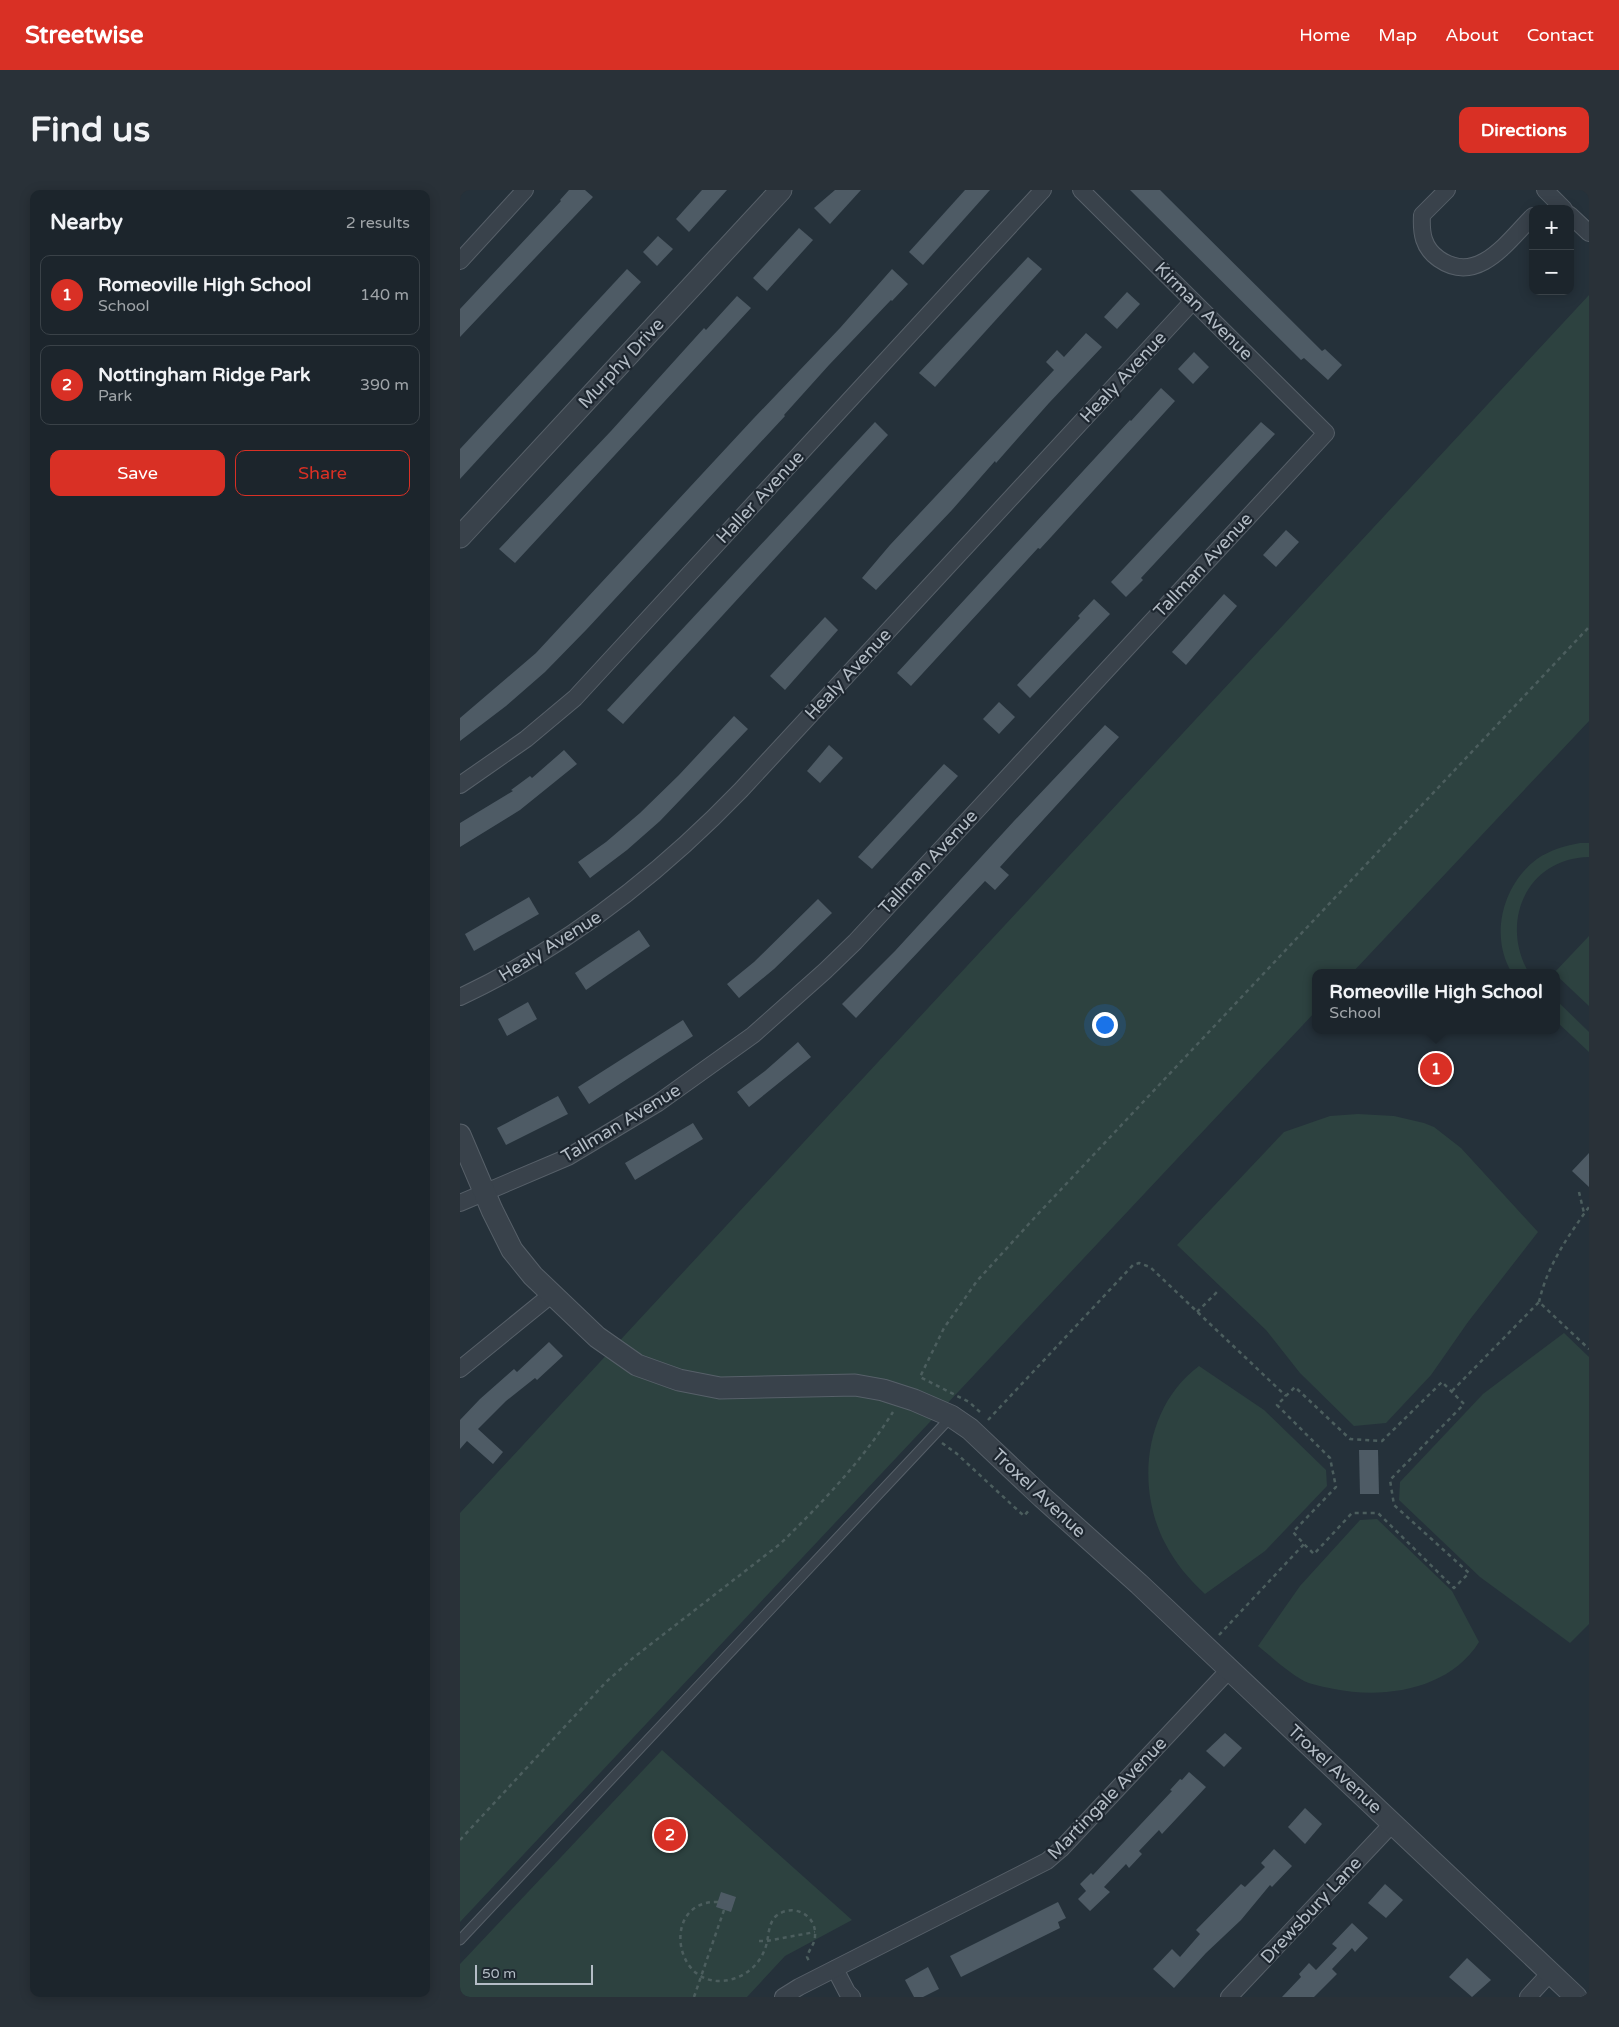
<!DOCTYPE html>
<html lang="en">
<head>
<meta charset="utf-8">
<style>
  body { margin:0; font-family:"Varela Round",sans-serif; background:#293138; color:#f1f3f6 }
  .controls { position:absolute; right:15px; top:15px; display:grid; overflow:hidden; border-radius:10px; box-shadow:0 2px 12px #0003 }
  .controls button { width:45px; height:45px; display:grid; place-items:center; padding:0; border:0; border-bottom:1px solid #3a4248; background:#1c252c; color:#f1f3f6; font:25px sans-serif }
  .scale { position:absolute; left:15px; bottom:12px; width:118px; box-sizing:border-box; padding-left:5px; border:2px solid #b4bdc6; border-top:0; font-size:14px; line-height:18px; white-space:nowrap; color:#b4bdc6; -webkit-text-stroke:4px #1e2730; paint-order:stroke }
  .you { position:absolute; left:644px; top:834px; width:18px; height:18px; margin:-12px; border:4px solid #fff; border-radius:50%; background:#1a73e8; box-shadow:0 0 0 8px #1a73e833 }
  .badge { display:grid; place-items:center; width:32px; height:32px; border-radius:50%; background:#d93025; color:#fff; font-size:16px; font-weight:700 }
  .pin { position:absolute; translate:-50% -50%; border:2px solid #fff; box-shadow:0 1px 5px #0006 }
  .popup { position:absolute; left:852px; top:779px; width:248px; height:65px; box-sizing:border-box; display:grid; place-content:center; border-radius:10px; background:#1c252c; filter:drop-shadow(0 1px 4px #0005); font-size:16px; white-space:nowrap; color:#a0a5a9 }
  .popup b { font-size:19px; color:#f1f3f6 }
  .popup::after { content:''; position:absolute; left:50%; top:100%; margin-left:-10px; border:10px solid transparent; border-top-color:#1c252c }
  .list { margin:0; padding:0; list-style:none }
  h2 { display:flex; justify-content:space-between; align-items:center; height:65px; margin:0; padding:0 20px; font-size:21px }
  h2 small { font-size:16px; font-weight:400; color:#a0a5a9 }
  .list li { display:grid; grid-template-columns:32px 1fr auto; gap:15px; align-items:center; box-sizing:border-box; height:80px; margin:0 10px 10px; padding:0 10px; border:1px solid #3a4248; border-radius:10px }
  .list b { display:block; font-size:19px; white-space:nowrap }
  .list p { margin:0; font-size:16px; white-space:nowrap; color:#a0a5a9 }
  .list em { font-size:16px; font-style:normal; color:#a0a5a9 }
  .actions { display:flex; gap:10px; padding:15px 20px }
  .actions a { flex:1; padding:11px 0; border:1px solid #d93025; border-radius:10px; text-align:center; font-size:18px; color:#d93025 }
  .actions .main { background:#d93025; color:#fff }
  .map { position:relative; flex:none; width:1129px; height:1807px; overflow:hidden; border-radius:10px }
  header { display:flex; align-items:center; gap:30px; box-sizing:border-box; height:70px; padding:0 25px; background:#d93025; color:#fff }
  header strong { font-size:24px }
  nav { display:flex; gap:28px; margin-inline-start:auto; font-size:18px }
  .intro { display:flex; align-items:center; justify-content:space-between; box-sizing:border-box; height:120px; padding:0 30px }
  h1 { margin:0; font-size:35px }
  .button { padding:12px 22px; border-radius:10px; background:#d93025; color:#fff; font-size:18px; font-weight:700 }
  main { display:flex; gap:30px; padding:0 30px }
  aside { flex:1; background:#1c252c; border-radius:10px; box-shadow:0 2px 12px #0003 }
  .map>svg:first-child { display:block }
  .green { fill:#2d4240 }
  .building { fill:#4e5b65 }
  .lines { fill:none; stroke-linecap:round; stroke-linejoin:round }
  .service-casing { stroke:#576069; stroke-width:11 }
  .minor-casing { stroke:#576069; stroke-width:18 }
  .tertiary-casing { stroke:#576069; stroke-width:23 }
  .path { stroke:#4c5e5e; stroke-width:2.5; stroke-dasharray:4 4; stroke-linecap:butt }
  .service { stroke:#39424b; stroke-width:9 }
  .minor { stroke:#39424b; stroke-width:16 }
  .tertiary { stroke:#39424b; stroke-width:21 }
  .labels { text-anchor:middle; stroke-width:4.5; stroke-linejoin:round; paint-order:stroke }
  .street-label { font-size:18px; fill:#b4bdc6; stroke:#1e2730 }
</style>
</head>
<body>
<header>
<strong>Streetwise</strong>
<nav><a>Home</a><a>Map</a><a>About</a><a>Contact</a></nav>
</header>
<div class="intro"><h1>Find us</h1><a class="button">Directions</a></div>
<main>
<aside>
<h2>Nearby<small>2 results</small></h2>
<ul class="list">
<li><span class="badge">1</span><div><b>Romeoville High School</b><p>School</p></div><em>140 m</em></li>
<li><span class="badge">2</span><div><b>Nottingham Ridge Park</b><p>Park</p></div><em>390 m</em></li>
</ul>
<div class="actions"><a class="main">Save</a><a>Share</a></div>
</aside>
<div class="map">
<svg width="1129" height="1807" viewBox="0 0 1129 1807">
  <rect width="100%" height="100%" fill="#25313a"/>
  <g class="green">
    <polygon points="1129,105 1129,531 892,783 856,783 856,821 0,1732 0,1323"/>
    <path d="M1120,653H1129V667C1067,668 1039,732 1069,783H1052C1029,746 1043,694 1077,669C1090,660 1104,656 1120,653Z"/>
    <polygon points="1129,746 1129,816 1094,783"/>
    <polygon points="1096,810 1129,842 1129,862 1096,831"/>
    <polygon points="898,924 934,926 964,933 974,937 1001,958 1078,1042 1008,1132 971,1185 926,1233 894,1236 840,1183 806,1140 717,1055 824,942 870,926"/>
    <polygon points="1104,1143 1129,1167 1129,1434 1110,1453 1020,1387 939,1310 940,1292 1023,1204"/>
    <path d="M739,1176L804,1220L866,1280L867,1296L805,1361L745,1404C729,1389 715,1373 705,1353C675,1296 685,1216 739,1176Z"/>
    <path d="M917,1329L992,1401L1019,1452C989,1500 924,1509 874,1499C865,1497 853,1495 844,1491C828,1482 813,1468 798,1456L840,1396L900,1330Z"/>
    <polygon points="202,1560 392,1730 325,1766 287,1807 0,1807 0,1774"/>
  </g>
  <g class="building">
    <polygon points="109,0 125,0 133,7 0,147 0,119 101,11 100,10"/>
    <polygon points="242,0 267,0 229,42 216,29"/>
    <polygon points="375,0 401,0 370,34 354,18"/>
    <polygon points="505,0 530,0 463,75 449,62"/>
    <polygon points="670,0 700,0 862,161 865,159 882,175 868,190 844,168 841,170"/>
    <polygon points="339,38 353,50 307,101 293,88"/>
    <polygon points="198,46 213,59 197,76 183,62"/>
    <polygon points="568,67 582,79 475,197 459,183"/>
    <polygon points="167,79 181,92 0,289 0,259"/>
    <polygon points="432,79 448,94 432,111 431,110 369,175 324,225 325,226 127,439 85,482 46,516 0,551 0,528 76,463 294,228 380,138"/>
    <polygon points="667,102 680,114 657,139 644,127"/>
    <polygon points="277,106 291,118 55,373 39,359 151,241 244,138 246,140"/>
    <polygon points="626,143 642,157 589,213 536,273 535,271 492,320 416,400 402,388 430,355 594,180 586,172 597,160 604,167"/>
    <polygon points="734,162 749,177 733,194 718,179"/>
    <polygon points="701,198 715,211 592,346 580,359 578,358 451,496 437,483 670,230 671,231"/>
    <polygon points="415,232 428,245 163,534 147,520"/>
    <polygon points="801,232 815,244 681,388 683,390 666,407 651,392"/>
    <polygon points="826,340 839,352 816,377 803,365"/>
    <polygon points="764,404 777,416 726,475 712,462"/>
    <polygon points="634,409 650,424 570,508 557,495 620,428 618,426"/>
    <polygon points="365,427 378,440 325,500 310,486"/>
    <polygon points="539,512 555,527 539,544 523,529"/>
    <polygon points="274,526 288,539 200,631 167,660 130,688 118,672 146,652 180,623 219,585"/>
    <polygon points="645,535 659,547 540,677 549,685 535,700 525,691 396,828 382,814 435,761 554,631"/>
    <polygon points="369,555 383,568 360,593 347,581"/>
    <polygon points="104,560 117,574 60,620 0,657 0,633 53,601 51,600 70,586 72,588"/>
    <polygon points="484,574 498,586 412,679 398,667"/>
    <polygon points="69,707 79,724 14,761 5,744"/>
    <polygon points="358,709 372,723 314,779 279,808 267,794 294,772"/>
    <polygon points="179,740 190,756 126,800 115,783"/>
    <polygon points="68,812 77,829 47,846 38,829"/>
    <polygon points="223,830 233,846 129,914 118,897"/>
    <polygon points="338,852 351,867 289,917 277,902 305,881"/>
    <polygon points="98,906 108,924 46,955 37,938"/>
    <polygon points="233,933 243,949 175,990 165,973"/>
    <polygon points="1129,963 1129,997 1112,981"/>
    <polygon points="89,1152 103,1166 77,1190 75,1188 46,1211 18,1239 43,1262 33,1274 7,1251 0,1259 0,1230 20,1209 54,1179 57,1182"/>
    <polygon points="899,1260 918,1260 919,1304 900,1304"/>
    <polygon points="765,1543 782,1558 764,1577 746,1561"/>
    <polygon points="729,1582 746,1597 702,1644 699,1640 679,1661 682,1664 669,1678 666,1674 644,1697 650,1702 630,1721 618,1709 626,1701 620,1694 631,1683 633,1685 712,1601 710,1600 720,1589 722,1590"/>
    <polygon points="845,1618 862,1634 845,1654 828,1637"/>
    <polygon points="814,1659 832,1676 812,1697 810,1695 781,1730 746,1763 714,1798 693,1779 712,1759 720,1767 740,1744 736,1740 781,1694 785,1697 805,1677 801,1673"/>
    <polygon points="925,1694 943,1710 926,1728 908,1713"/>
    <polygon points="261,1702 276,1707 271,1722 256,1717"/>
    <polygon points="598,1712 606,1728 598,1732 600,1738 501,1787 490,1766"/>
    <polygon points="892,1733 908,1748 895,1762 892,1758 872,1779 877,1784 854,1807 822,1807 841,1787 839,1784 849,1773 856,1780 877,1758 872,1754"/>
    <polygon points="1007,1768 1031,1790 1012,1807 989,1787"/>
    <polygon points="468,1777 479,1799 463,1807 454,1807 445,1790"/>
  </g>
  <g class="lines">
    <defs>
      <polyline id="service" points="0,1750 491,1227"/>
      <g id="minor">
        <path d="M987,0L962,25C961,43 963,58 979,69C1018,96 1048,51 1073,26"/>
        <polyline points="1085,0 1104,19"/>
        <polyline points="1110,25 1129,43"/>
        <polyline points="0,71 65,0"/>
        <polyline points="0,595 66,549 115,508 583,0"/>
        <path d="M0,807C107,757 199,685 281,600L733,111"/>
        <polyline points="0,1013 108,967 198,913 293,845 365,781 395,752 866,243 621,0"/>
        <polyline points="0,1179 91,1105"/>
        <polyline points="375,1779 387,1802 392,1807"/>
        <polyline points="323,1807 339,1797 587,1671 601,1659 768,1481"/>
        <polyline points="769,1807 933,1633"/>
        <polyline points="1068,1807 1090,1783"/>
      </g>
      <g id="tertiary">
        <polyline points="0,347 321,0"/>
        <polyline points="0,945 32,1020 52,1060 73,1086 137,1147 177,1175 219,1190 260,1198 395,1195 423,1200 454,1210 491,1226 510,1239 582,1307 679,1394 1116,1807"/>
      </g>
    </defs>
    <use href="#service" class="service-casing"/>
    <use href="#minor" class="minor-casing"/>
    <use href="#tertiary" class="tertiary-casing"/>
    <g class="path">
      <polyline points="1119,1002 1124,1023"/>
      <path d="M1079,1112C1087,1076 1108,1046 1129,1017"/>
      <polyline points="737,1122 759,1100"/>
      <polyline points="992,1201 1079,1112 1129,1159"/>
      <polyline points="520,1222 509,1212 460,1187 484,1138 517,1091 577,1025 1129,437"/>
      <polyline points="528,1230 673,1075 679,1073 690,1077 826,1206"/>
      <polyline points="482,1253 496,1263 564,1326 570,1319"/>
      <polyline points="759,1445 844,1354 833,1342 876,1297 870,1268 817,1215 835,1197 890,1249 922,1251 982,1192 1004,1214 930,1290 934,1315 1009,1383 994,1398 918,1323 892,1323 854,1364 844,1354"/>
      <path d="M0,1650L146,1492L173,1468L320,1354C361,1314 402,1271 433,1222"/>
      <path d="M258,1712C203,1710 212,1793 261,1791C282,1790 300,1776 306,1756C309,1746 308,1735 315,1727C331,1712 357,1724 355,1746C355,1754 349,1759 347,1767L350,1773"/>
      <polyline points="299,1751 307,1751 355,1742"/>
      <polyline points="234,1807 264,1720"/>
    </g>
    <use href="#service" class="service"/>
    <use href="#minor" class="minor"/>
    <use href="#tertiary" class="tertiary"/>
  </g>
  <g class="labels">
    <g class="street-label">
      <text transform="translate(744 121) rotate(45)" y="6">Kirman Avenue</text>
      <text transform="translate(161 173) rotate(-47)" y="6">Murphy Drive</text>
      <text transform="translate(663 187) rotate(-47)" y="6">Healy Avenue</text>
      <text transform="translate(300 307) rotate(-47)" y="6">Haller Avenue</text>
      <text transform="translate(743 375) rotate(-47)" y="6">Tallman Avenue</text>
      <text transform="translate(388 484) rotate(-47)" y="6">Healy Avenue</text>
      <text transform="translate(468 672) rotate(-47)" y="6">Tallman Avenue</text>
      <text transform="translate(90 756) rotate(-32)" y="6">Healy Avenue</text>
      <text transform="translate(161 933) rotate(-31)" y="6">Tallman Avenue</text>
      <text transform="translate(579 1303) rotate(43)" y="6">Troxel Avenue</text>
      <text transform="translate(875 1579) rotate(43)" y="6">Troxel Avenue</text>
      <text transform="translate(647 1608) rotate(-46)" y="6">Martingale Avenue</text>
      <text transform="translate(851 1720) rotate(-47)" y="6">Drewsbury Lane</text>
    </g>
  </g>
</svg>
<div class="controls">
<button>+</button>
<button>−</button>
</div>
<div class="scale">50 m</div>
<div class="you"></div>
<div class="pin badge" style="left:976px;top:879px">1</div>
<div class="popup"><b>Romeoville High School</b>School</div>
<div class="pin badge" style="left:210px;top:1645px">2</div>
</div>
</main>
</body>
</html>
